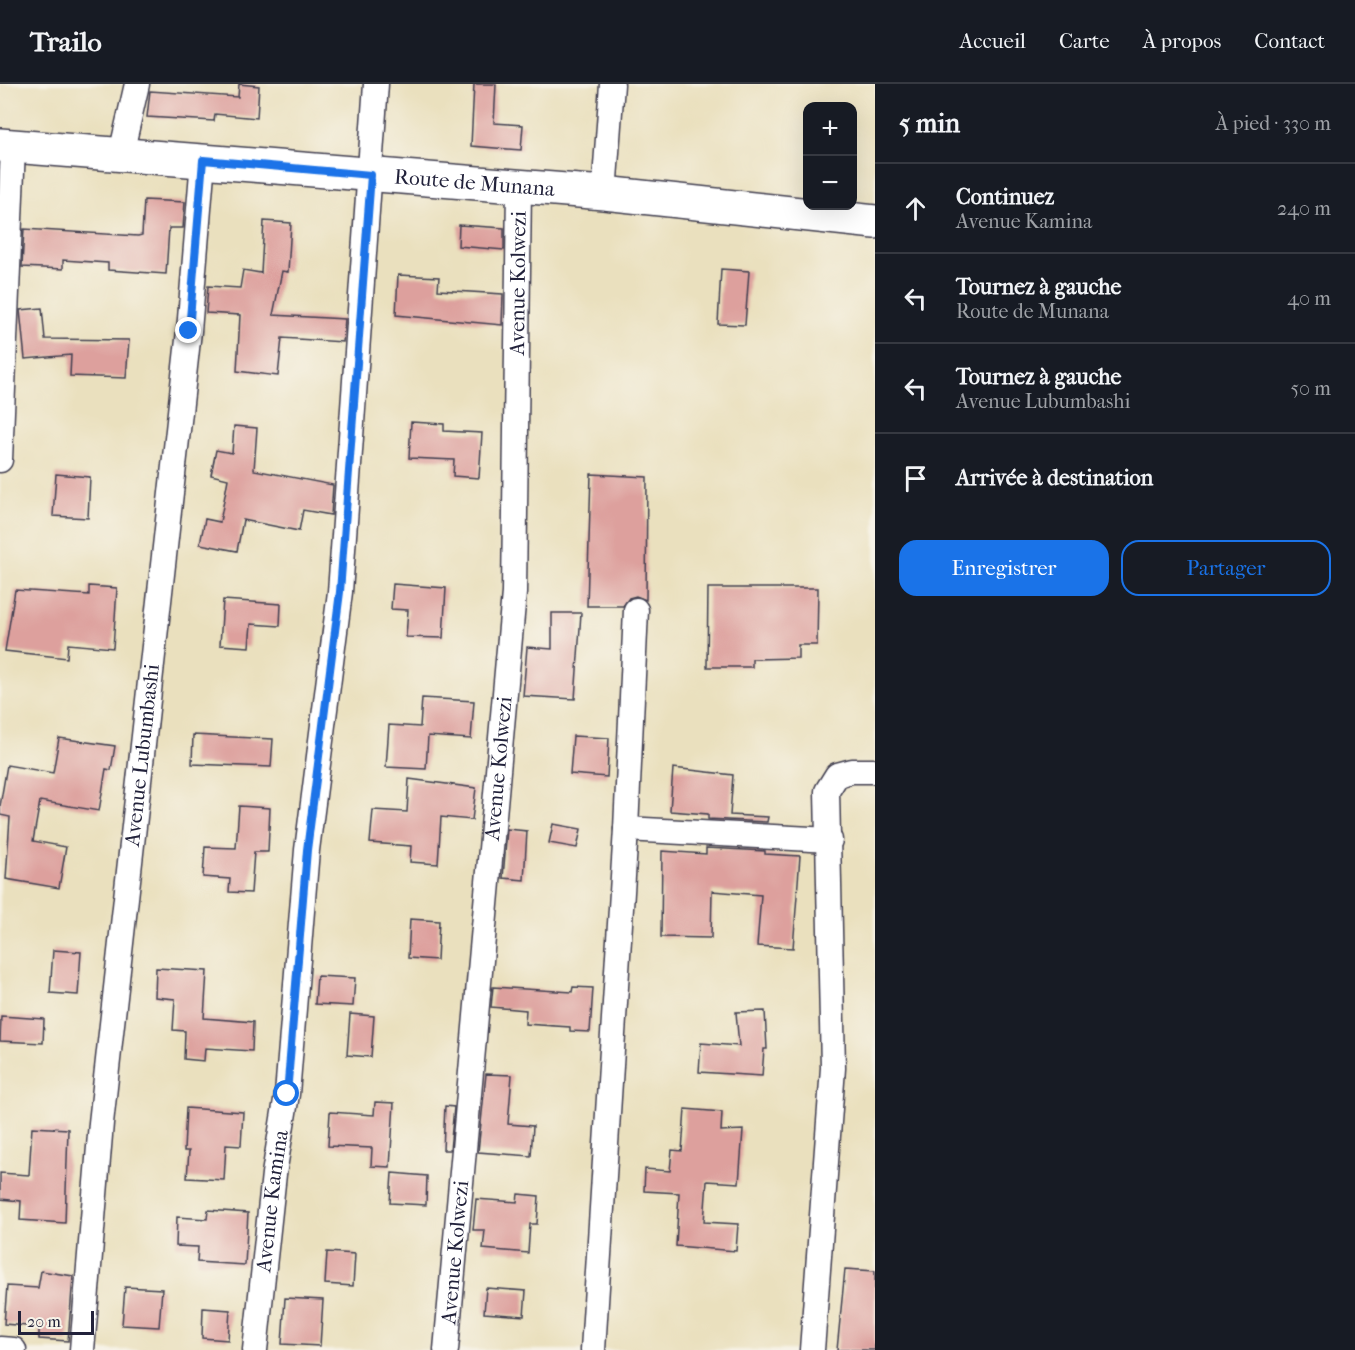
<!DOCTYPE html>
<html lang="fr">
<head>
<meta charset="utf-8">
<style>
  body { margin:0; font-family:"IM FELL French Canon",serif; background:#242831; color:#f1f3f6 }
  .controls { position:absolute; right:18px; top:18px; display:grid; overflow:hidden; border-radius:12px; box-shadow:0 6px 24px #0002 }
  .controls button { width:54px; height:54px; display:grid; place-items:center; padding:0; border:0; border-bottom:2px solid #363941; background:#171b24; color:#f1f3f6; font:30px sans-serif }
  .scale { position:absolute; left:18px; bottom:15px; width:76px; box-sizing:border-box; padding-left:6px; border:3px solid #22223b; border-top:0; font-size:16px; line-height:21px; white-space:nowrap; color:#22223b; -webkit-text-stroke:4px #f7f3e8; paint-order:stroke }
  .stop { position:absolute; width:18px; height:18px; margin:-14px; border:4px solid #1a73e8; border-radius:50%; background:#fff }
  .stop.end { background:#1a73e8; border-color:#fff; box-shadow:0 2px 6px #0008 }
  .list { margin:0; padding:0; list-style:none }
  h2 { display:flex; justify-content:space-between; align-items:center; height:78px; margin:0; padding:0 24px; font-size:26px }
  h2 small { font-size:20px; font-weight:400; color:#9ea1a6 }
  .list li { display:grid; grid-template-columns:39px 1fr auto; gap:18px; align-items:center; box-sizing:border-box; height:90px; padding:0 24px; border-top:2px solid #363941 }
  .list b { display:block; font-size:22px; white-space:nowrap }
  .list p { margin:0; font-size:20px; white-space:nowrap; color:#9ea1a6 }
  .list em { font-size:20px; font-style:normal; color:#9ea1a6 }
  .actions { display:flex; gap:12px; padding:18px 24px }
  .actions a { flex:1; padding:14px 0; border:2px solid #1a73e8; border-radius:18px; text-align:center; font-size:21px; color:#1a73e8 }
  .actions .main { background:#1a73e8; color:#fff }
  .icon { flex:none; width:33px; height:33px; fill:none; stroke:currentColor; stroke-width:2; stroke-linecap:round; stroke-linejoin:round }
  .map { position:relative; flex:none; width:875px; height:1266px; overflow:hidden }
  header { display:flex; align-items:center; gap:36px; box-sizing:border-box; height:84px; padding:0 30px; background:#171b24; border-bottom:2px solid #363941 }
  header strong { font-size:28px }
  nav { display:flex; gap:33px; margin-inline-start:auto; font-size:21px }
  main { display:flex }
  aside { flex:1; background:#171b24 }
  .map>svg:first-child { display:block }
  .building { fill:#dda09d }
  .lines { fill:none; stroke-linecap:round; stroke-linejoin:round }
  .minor-casing { stroke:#403e4f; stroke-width:27 }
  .secondary-casing { stroke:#403e4f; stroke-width:36 }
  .minor { stroke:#fff; stroke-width:24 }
  .secondary { stroke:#fff; stroke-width:33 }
  .route { stroke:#1a73e8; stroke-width:8 }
  .labels { text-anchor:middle; stroke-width:5; stroke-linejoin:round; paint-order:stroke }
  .street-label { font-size:21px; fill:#22223b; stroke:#f7f3e8 }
</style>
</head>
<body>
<header>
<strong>Trailo</strong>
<nav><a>Accueil</a><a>Carte</a><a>À propos</a><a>Contact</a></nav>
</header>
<main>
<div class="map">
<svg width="875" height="1266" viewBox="0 0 875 1266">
  <rect width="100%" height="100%" fill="#f7f3e8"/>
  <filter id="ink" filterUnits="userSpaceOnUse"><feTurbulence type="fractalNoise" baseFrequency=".0167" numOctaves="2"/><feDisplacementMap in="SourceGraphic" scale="12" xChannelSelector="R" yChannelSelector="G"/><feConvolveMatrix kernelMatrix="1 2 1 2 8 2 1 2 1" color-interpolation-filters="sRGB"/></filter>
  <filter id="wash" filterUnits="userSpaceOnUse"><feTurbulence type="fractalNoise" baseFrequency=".008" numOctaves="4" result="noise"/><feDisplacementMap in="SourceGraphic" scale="24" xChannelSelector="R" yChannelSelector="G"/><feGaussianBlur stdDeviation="1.35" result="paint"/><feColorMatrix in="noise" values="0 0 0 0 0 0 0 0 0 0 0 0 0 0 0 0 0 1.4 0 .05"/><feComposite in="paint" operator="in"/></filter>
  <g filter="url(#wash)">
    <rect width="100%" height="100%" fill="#eae0be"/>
    <g id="blocks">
      <g class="building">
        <polygon points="239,0 259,2 257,34 215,30 214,37 147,33 150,7 238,13"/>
        <polygon points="474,0 496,0 494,39 523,41 521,66 471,62"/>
        <polygon points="144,116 185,118 183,144 169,144 166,190 108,186 108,179 63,176 63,185 22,183 24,145 138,152 142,151"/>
        <polygon points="264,137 291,139 288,188 282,187 273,231 345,235 343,258 282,254 278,292 237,287 240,231 206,229 208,202 240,204 243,186 261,189"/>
        <polygon points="459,141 504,144 504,166 458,162"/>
        <polygon points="721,185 749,187 745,241 718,240"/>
        <polygon points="398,191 439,193 438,206 503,210 502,241 396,231"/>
        <polygon points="42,224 45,255 129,256 126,294 70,292 71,271 25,275 20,226"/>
        <polygon points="411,338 444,340 444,347 482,349 479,394 453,392 454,376 409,374"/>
        <polygon points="234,342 257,344 254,386 333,401 331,431 303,426 299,447 243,436 237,467 200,460 205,435 220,438 228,395 211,391 216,366 232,369"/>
        <polygon points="56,390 90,393 88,434 53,432"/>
        <polygon points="591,390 647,393 646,516 636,512 629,514 623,522 587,522"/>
        <polygon points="393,500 446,504 443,554 406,553 408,526 391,525"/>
        <polygon points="89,502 117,504 113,564 68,560 67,574 5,567 15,506 89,511"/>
        <polygon points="708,504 818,504 817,561 798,561 798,574 752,575 752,583 707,583"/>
        <polygon points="223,516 281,520 280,542 251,540 249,563 220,561"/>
        <polygon points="552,529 581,529 575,615 523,612 527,563 552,565"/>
        <polygon points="422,614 474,617 471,655 428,652 426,685 386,683 389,641 420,643"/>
        <polygon points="193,651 273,655 271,683 192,680"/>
        <polygon points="573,652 609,654 607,693 570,690"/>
        <polygon points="59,654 115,662 111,686 106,685 99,727 40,717 33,757 66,763 59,804 6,795 10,733 0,731 0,722 7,681 53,689"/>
        <polygon points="673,684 733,691 730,731 768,733 767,738 708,735 708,730 670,727"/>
        <polygon points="409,695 476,704 472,736 441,733 438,780 410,778 411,762 370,759 373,726 407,728"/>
        <polygon points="239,722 270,724 268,768 254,768 251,809 229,808 230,795 203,793 205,763 236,764"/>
        <polygon points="553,740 581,745 577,764 549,759"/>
        <polygon points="507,745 527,747 524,796 503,794"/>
        <polygon points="706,764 765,767 765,770 800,772 793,864 757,862 761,811 712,807 711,854 661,853 662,767 706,770"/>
        <polygon points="410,835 439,837 437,876 408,874"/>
        <polygon points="53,866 81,868 78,911 50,909"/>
        <polygon points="156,884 207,887 204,934 253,938 252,967 205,964 204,977 184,975 185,947 173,946 175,915 155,913"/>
        <polygon points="317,892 355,894 353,922 315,920"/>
        <polygon points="493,903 572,908 573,903 593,904 590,948 570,947 570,943 525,940 526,926 491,923"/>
        <polygon points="765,927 767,965 764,965 762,992 699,988 701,959 739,962 736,928"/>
        <polygon points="350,930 374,932 371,973 347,971"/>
        <polygon points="1,932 44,935 43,959 0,957"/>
        <polygon points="486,990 512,991 508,1040 533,1042 531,1072 478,1068"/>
        <polygon points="375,1018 394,1019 390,1083 371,1082 372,1064 328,1062 330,1028 374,1031"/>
        <polygon points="445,1022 454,1023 450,1066 443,1066"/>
        <polygon points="186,1024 243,1028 241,1062 226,1061 224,1096 187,1094 189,1067 184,1067"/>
        <polygon points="685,1025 722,1028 721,1047 743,1046 739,1099 707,1097 704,1138 738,1140 736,1167 676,1162 679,1109 644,1107 645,1085 670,1087 672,1066 682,1067"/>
        <polygon points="32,1043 68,1045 65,1139 20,1136 21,1117 0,1115 0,1089 29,1091"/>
        <polygon points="392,1089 427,1092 426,1121 390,1119"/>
        <polygon points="518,1110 539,1112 537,1140 530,1140 528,1169 483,1165 485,1146 473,1146 476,1115 517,1118"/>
        <polygon points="208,1126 248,1129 245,1181 197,1178 198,1163 176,1162 177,1133 207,1135"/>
        <polygon points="327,1168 355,1170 353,1202 325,1200"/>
        <polygon points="845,1185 875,1187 875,1266 837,1266"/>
        <polygon points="41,1187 73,1192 68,1257 39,1255 39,1243 4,1240 7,1202 38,1204"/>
        <polygon points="125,1203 162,1205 159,1243 122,1241"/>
        <polygon points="486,1204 526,1207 524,1232 484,1229"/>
        <polygon points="285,1214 323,1216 320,1262 282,1260"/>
        <polygon points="203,1224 230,1226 228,1256 202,1254"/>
      </g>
    </g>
  </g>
  <g filter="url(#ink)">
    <use href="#blocks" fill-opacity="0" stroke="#403e4f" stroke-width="1.5"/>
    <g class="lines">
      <defs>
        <g id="minor">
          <polyline points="121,70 137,0"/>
          <polyline points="604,109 612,0"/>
          <polyline points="0,376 13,63"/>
          <polyline points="626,745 830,756"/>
          <polyline points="0,1265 14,1266"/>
          <path id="s1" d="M82,1266L101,1039L189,247L203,76"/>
          <path id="s2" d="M255,1266L274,1090L287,1010L307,766L340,508L376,0"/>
          <path id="s3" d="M446,1266L514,509L519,102"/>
          <polyline points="593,1266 626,745 636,526"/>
          <polyline points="812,1266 833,984 827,707 837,691 852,687 875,687"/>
        </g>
        <g id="secondary">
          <path id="s4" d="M0,61L604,109L875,138"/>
        </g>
      </defs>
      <use href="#minor" class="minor-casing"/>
      <use href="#secondary" class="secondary-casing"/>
      <use href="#minor" class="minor"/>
      <use href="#secondary" class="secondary"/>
    </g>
  </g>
  <g class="lines" filter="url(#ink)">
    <polyline class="route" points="189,247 203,76 371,91 340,508 307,766 287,1010"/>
  </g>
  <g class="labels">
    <g class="street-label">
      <text dy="7" stroke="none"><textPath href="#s4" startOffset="476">Route de Munana</textPath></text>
      <text dy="7" stroke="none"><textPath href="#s3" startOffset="1070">Avenue Kolwezi</textPath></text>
      <text dy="7" stroke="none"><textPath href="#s1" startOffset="598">Avenue Lubumbashi</textPath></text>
      <text dy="7" stroke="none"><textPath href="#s3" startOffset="584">Avenue Kolwezi</textPath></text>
      <text dy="7" stroke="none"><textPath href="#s2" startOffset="150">Avenue Kamina</textPath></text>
      <text dy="7" stroke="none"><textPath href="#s3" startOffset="98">Avenue Kolwezi</textPath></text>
    </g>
  </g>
</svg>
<div class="controls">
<button>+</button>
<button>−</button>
</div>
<div class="scale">20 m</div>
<div class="stop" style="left:287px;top:1010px"></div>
<div class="stop end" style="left:189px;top:247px"></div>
</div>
<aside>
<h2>5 min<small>À pied · 330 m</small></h2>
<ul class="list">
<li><svg class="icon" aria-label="ahead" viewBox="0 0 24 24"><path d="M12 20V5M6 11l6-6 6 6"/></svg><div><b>Continuez</b><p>Avenue Kamina</p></div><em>240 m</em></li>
<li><svg class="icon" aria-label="left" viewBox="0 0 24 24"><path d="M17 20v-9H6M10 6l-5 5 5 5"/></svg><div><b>Tournez à gauche</b><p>Route de Munana</p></div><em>40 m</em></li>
<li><svg class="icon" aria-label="left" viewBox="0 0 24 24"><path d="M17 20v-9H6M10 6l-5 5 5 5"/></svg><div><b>Tournez à gauche</b><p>Avenue Lubumbashi</p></div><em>50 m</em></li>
<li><svg class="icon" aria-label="arrive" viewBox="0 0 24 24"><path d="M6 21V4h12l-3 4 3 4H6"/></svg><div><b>Arrivée à destination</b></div></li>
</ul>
<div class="actions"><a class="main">Enregistrer</a><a>Partager</a></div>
</aside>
</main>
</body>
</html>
